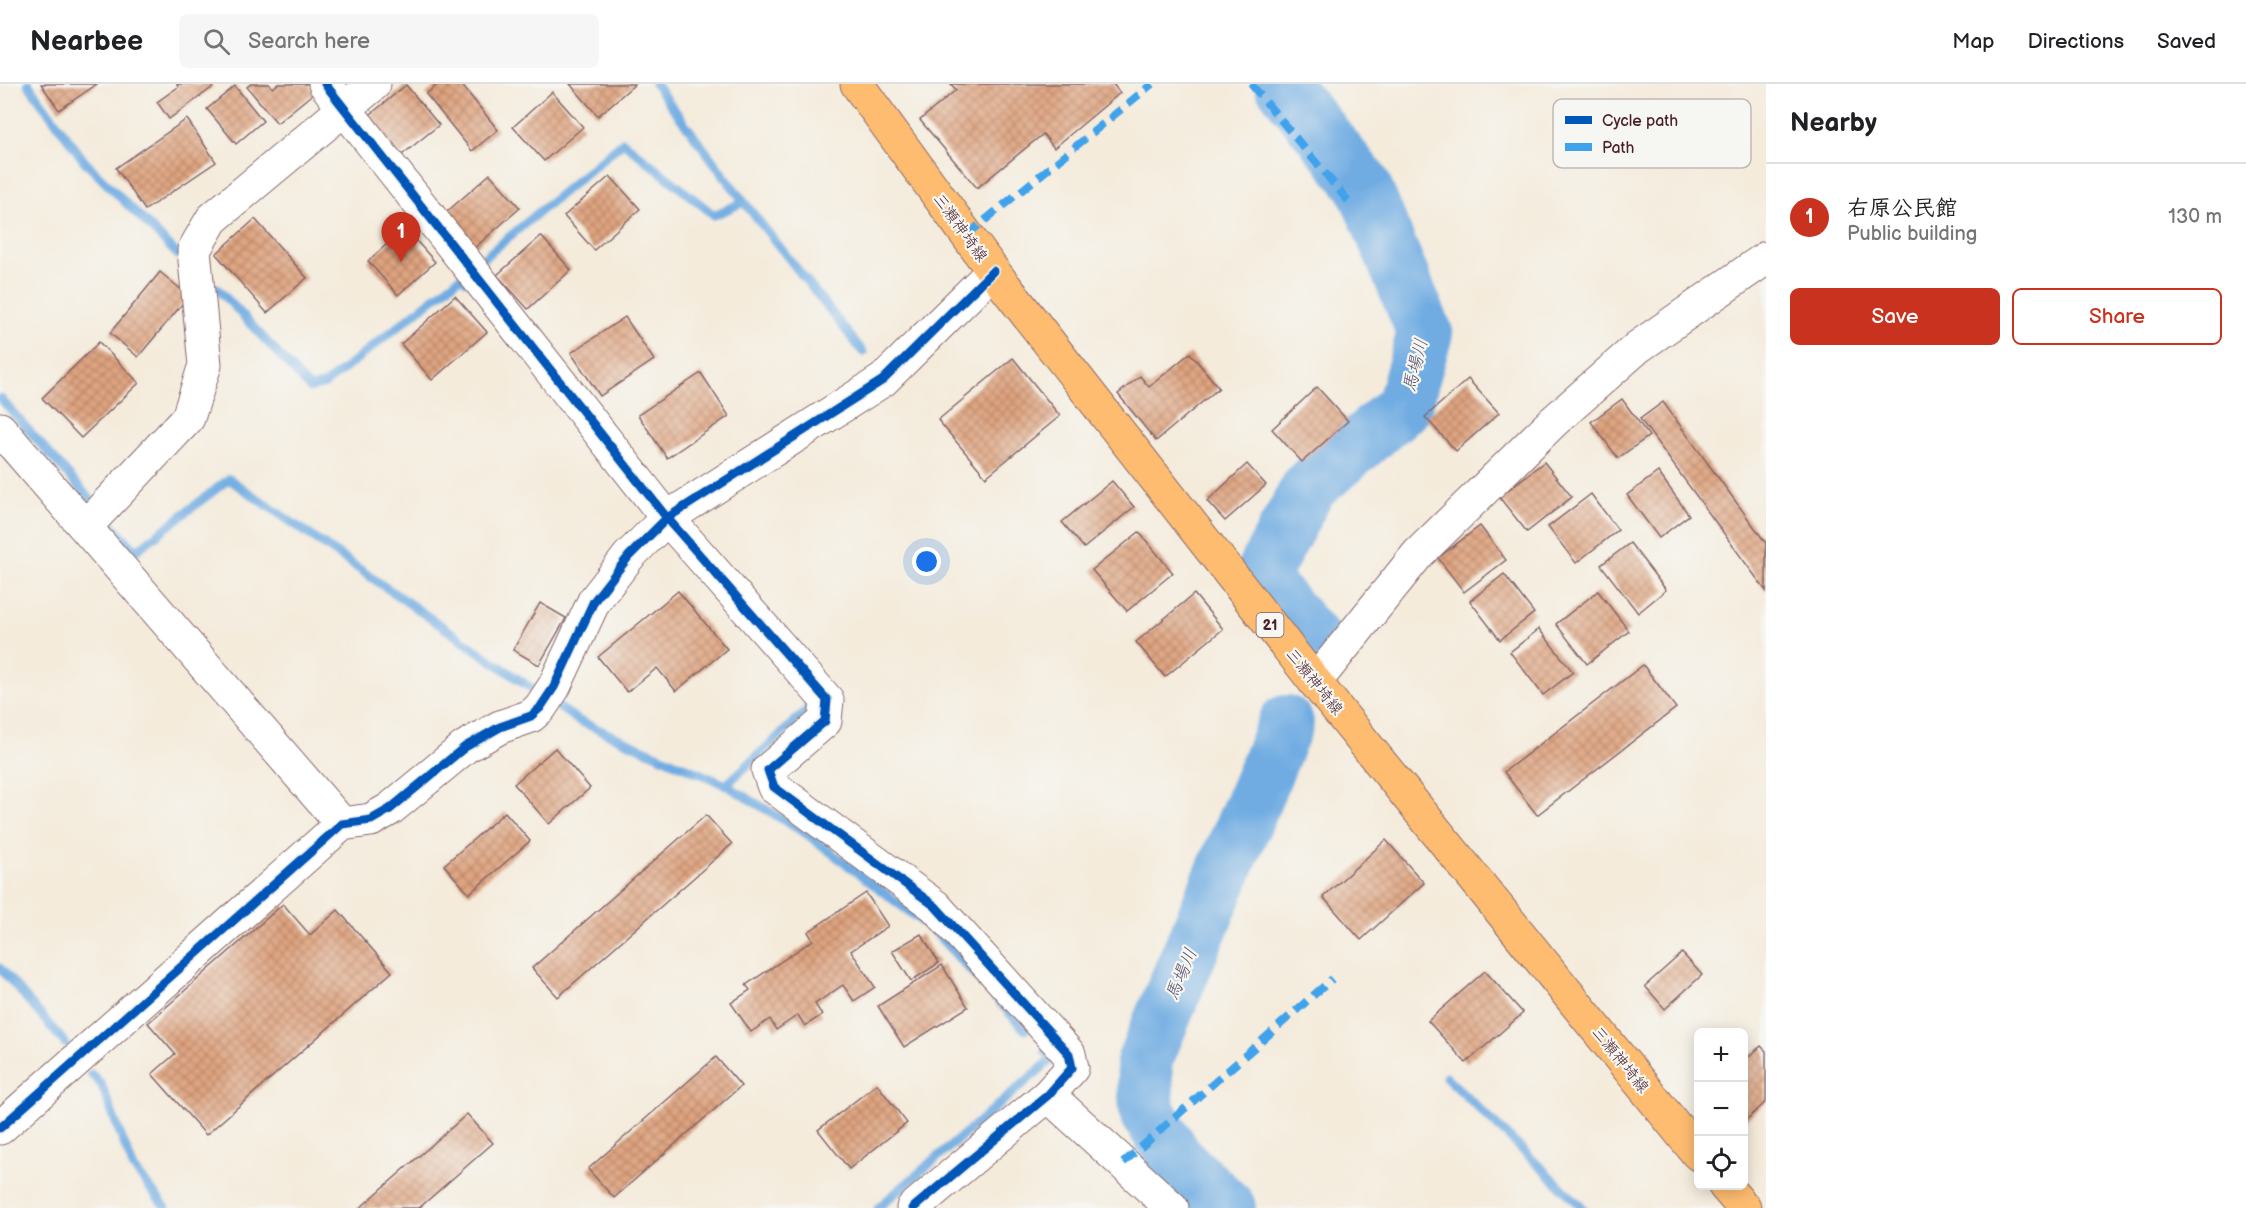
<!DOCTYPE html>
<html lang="en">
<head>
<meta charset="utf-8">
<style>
  body { margin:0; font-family:"Balsamiq Sans","Klee One",sans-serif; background:#f6f6f6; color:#202124 }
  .controls { position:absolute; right:18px; bottom:18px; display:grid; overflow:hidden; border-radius:9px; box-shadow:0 3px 15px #0003 }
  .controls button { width:54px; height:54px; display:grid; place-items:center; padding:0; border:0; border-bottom:2px solid #e0e0e0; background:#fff; color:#202124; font:30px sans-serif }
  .you { position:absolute; left:927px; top:478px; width:21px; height:21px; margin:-15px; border:4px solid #fff; border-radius:50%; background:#1a73e8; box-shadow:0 0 0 9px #1a73e833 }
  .badge { display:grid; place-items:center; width:39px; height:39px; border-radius:50%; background:#c8321e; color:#fff; font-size:20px; font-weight:700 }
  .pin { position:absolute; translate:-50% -50px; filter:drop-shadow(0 2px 3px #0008) }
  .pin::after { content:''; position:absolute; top:32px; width:21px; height:18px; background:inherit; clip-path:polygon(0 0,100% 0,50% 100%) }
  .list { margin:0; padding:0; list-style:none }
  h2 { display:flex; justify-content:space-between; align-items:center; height:78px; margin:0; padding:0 24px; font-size:26px }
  h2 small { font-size:20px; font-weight:400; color:#757577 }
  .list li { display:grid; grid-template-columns:39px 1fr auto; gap:18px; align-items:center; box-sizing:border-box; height:108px; padding:0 24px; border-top:2px solid #e0e0e0 }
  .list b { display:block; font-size:22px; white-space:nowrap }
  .list p { margin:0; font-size:20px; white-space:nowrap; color:#757577 }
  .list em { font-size:20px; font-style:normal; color:#757577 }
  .actions { display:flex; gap:12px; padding:18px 24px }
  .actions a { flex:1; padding:14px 0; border:2px solid #c8321e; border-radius:9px; text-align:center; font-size:21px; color:#c8321e }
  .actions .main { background:#c8321e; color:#fff }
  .icon { flex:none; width:33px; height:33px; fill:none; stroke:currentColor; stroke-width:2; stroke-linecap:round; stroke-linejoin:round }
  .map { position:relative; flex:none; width:1766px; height:1124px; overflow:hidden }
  header { display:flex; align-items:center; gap:36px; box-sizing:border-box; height:84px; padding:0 30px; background:#fff; border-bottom:2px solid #e0e0e0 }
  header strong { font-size:28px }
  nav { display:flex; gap:33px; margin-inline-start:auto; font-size:21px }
  .search { width:420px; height:54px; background:#f6f6f6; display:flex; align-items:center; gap:15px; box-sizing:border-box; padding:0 21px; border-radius:9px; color:#757577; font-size:22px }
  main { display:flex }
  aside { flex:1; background:#fff }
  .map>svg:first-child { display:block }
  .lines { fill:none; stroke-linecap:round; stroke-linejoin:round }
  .stream { stroke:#70ace2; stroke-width:9 }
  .river { stroke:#70ace2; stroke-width:56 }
  .building { fill:url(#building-cross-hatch) }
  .minor-casing { stroke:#866669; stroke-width:35 }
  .major-casing { stroke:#866669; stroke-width:35 }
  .minor { stroke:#fff; stroke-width:33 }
  .major { stroke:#fdbc6f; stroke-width:33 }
  .quiet { stroke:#40a2eb; stroke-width:8; stroke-dasharray:15 8; stroke-linecap:butt }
  .cycleway-casing { stroke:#f6f6f2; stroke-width:13 }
  .cycleway { stroke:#0057b8; stroke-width:9 }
  .labels { text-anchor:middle; stroke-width:4.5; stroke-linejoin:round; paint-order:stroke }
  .shield { fill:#f6f6f2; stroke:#7e6067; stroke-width:1.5 }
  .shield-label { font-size:15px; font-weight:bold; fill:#4a1f2b }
  .street-label { font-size:16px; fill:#4a1f2b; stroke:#f6f6f2 }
  .water-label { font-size:18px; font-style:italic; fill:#57506b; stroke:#f6f6f2 }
  .key { fill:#f6f6f2; stroke:#c2b6b6; stroke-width:1.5 }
  .key-label { font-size:16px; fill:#4a1f2b }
</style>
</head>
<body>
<header>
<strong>Nearbee</strong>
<div class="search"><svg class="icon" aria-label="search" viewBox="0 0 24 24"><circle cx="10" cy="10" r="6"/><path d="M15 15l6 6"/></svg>Search here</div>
<nav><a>Map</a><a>Directions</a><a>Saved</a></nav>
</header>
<main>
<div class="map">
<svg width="1766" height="1124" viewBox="0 0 1766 1124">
  <defs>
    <pattern id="building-cross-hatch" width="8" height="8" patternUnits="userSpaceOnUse" patternTransform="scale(1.5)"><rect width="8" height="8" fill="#dfa480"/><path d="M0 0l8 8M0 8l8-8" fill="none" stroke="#b78569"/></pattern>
  </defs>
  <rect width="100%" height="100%" fill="#f6f6f2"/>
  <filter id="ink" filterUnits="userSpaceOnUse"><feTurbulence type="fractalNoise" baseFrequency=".0167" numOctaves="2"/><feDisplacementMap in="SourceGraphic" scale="12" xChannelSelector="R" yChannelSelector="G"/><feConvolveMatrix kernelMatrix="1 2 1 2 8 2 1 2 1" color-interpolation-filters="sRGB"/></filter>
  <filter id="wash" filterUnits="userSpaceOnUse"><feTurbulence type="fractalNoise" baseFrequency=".008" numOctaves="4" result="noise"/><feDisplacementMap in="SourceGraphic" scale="24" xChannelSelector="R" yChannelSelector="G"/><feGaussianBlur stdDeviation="1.35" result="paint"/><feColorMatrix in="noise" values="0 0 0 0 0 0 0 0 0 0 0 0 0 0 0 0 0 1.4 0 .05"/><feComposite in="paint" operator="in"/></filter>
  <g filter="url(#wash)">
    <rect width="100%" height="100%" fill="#f4ebdb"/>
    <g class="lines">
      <g class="stream">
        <polyline points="28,0 85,78 178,171"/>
        <polyline points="655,0 744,118 863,268"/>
        <polyline points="485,173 623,58 714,131 744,118"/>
        <polyline points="217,204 310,304 325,300 462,192 466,197"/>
        <polyline points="0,314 136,467 229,395 579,637 726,701 808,751 933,846 1025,946"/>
        <polyline points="726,701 808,625 809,614 806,609"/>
        <polyline points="0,884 65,959"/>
        <polyline points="91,990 101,1000 133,1083 166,1124"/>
        <polyline points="1446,993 1583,1124"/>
        <polyline points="878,1124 1052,975 1045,967"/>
      </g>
      <g class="river">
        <polyline points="1282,0 1363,101 1425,249 1404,322 1309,403 1260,494 1317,560"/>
        <polyline points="1228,1124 1176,1075 1147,1027 1144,978 1286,639"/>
      </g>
    </g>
    <g id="blocks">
      <g class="building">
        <polygon points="41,0 97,0 59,26"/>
        <polygon points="177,0 211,0 213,3 169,35 157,18 178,3"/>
        <polygon points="251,0 269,0 273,4 278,0 308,0 315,8 277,39 247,3"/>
        <polygon points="438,0 461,0 498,46 472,67 426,10"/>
        <polygon points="570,0 635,0 598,32"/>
        <polygon points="951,0 1113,0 1120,9 1054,64 1043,50 977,104 920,36 956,6"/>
        <polygon points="406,1 439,41 398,74 366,34"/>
        <polygon points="235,2 263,37 236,60 207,25"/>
        <polygon points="552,8 583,43 544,77 513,43"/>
        <polygon points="187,35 216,78 145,126 116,84"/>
        <polygon points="490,90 520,124 472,166 442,132"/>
        <polygon points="610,92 640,125 594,166 564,132"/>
        <polygon points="255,135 307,194 267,229 216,170"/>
        <polygon points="405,144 435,178 398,211 368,177"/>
        <polygon points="541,152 571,186 528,225 497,191"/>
        <polygon points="160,188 189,212 138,273 110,249"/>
        <polygon points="455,212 487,248 432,296 401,260"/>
        <polygon points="625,233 654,276 600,312 571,269"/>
        <polygon points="99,258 139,299 81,354 42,314"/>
        <polygon points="1190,269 1219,304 1156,357 1118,310 1140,292 1149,303"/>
        <polygon points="1013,274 1060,332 986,393 938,336"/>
        <polygon points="701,289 729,332 667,374 638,331"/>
        <polygon points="1468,295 1499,329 1456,367 1425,333"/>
        <polygon points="1317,303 1348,337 1302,378 1272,345"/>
        <polygon points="1622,315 1649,352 1618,374 1591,338"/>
        <polygon points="1663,318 1766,459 1766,507 1640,335"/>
        <polygon points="1544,378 1572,413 1527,448 1499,413"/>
        <polygon points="1247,380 1266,401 1225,437 1207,417"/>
        <polygon points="1658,388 1689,431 1659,454 1627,411"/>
        <polygon points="1112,397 1134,423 1084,464 1062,438"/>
        <polygon points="1591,410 1618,446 1576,479 1548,443"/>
        <polygon points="1480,442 1506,476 1464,508 1438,474"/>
        <polygon points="1139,448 1173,489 1127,527 1092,486"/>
        <polygon points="1630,459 1666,506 1638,529 1601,481"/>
        <polygon points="1504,490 1534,529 1500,556 1470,517"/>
        <polygon points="678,507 727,565 676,607 657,584 627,608 598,573"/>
        <polygon points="1598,507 1629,547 1587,580 1556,540"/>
        <polygon points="1194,510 1223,545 1165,593 1136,558"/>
        <polygon points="540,519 566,534 539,581 513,566"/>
        <polygon points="1539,545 1573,588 1543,611 1510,568"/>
        <polygon points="1643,581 1676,624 1537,731 1504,688"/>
        <polygon points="555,664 590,704 549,740 514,700"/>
        <polygon points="505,728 530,757 469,810 444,781"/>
        <polygon points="706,731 732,760 558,913 532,884"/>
        <polygon points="1386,756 1424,799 1361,856 1323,813"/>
        <polygon points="866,809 888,842 851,867 875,903 854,917 843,901 815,920 822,931 805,942 798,931 776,946 770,935 751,948 731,919 750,906 746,901 813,856 808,848"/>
        <polygon points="283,820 310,851 338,826 392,888 206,1051 152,990 175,970 148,939"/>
        <polygon points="921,850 939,879 911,897 892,867"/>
        <polygon points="1682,869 1702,891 1665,925 1645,902"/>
        <polygon points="942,881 968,923 904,963 878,922"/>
        <polygon points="1485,887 1523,929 1466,979 1428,937"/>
        <polygon points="1761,962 1766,967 1766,1018 1744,1038 1744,977"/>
        <polygon points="716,973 741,1002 614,1114 588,1085"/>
        <polygon points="877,1000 907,1039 849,1085 818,1046"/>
        <polygon points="467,1030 493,1059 419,1124 360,1124"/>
      </g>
    </g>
  </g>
  <g filter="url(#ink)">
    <use href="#blocks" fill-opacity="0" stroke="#866669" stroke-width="1.5"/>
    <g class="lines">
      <defs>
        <g id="minor">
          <polyline points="325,0 667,434 827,616 825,637 768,686 774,703 935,822 1069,970 1072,984 1048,1011 913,1124"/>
          <polyline points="0,345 342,740"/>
          <polyline points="86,442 188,334 205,281 194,166 212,135 374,0"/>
          <polyline points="1315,598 1418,470 1553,338 1638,263 1766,174"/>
          <polyline points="1048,1011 1172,1124"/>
          <polyline points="0,1044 342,740 371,736 390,725 465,663 500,643 531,632 540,624 554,603 594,517 629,472 667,434 883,296 993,187"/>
        </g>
        <g id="major">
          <polyline points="857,0 993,187 1315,598 1698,1070"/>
          <polyline points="1725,1102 1744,1124"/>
        </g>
      </defs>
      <use href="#minor" class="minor-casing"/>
      <use href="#major" class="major-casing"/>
      <use href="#minor" class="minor"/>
      <use href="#major" class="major"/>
      <g class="quiet">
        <polyline points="1251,0 1348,117"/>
        <polyline points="967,151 1152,0"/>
        <polyline points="1123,1079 1332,895"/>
      </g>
      <defs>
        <g id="cycleway">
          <polyline points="325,0 667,434 827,616 825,637 768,686 774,703 935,822 1069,970 1072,984 1048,1011 913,1124"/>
          <polyline points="0,1044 342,740 371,736 390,725 465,663 500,643 531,632 540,624 554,603 594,517 629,472 667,434 883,296 993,187"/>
        </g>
      </defs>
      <use href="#cycleway" class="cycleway-casing"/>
      <use href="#cycleway" class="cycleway"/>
    </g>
  </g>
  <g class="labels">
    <rect class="shield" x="1256.5" y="529" width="27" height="24" rx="4.5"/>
    <g class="shield-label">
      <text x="1270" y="546">21</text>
    </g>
    <g class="street-label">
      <text transform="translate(961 143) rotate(54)" y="6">三瀬神埼線</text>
      <text transform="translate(1315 597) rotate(51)" y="6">三瀬神埼線</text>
      <text transform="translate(1621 975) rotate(51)" y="6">三瀬神埼線</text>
    </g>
    <g class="water-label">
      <text transform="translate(1415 281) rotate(-76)" y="6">馬場川</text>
      <text transform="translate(1181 890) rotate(-67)" y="6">馬場川</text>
    </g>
  </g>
  <rect x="1553" y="15" width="198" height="69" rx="9" class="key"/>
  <rect x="1565" y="32" width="27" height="8" fill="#0057b8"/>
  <rect x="1565" y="59" width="27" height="8" fill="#40a2eb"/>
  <g class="key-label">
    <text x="1602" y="42">Cycle path</text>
    <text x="1602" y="69">Path</text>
  </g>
</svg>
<div class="controls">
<button>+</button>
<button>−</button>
<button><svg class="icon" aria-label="locate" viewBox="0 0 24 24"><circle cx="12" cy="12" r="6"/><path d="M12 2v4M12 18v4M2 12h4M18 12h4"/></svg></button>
</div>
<div class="you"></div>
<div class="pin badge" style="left:401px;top:178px">1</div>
</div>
<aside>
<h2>Nearby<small></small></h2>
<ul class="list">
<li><span class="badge">1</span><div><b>右原公民館</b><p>Public building</p></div><em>130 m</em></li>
</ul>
<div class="actions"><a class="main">Save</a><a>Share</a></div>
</aside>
</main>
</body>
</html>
